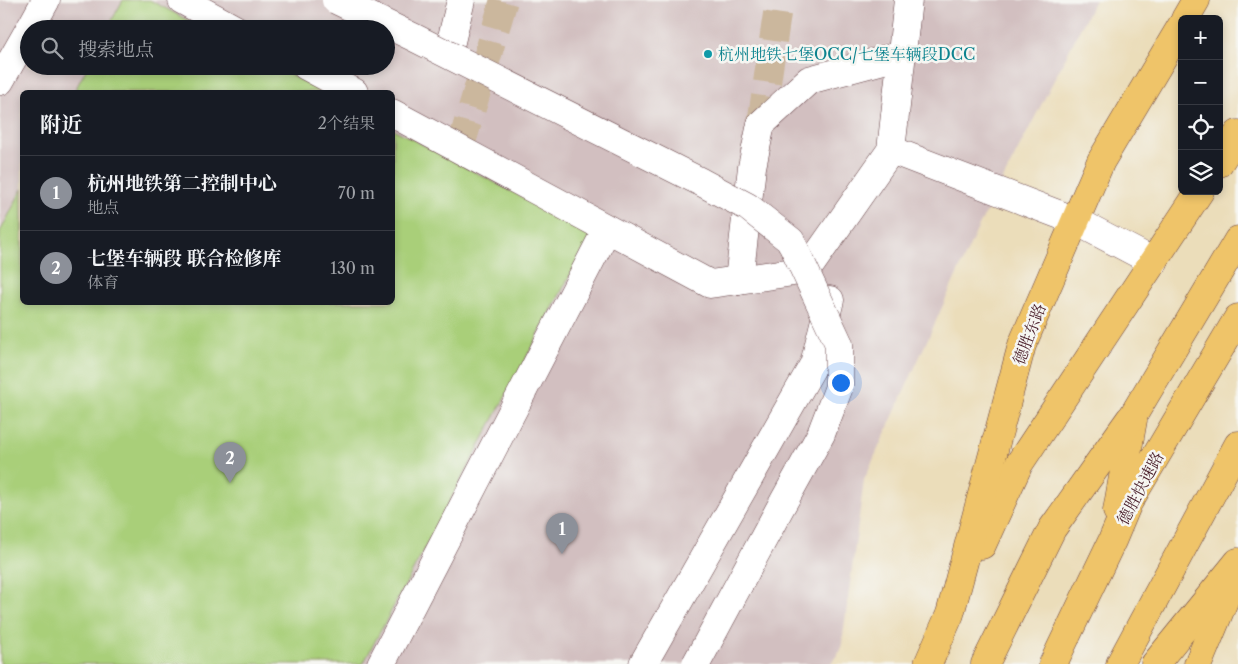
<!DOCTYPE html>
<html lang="zh">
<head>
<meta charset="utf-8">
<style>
  body { margin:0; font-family:"Libre Caslon Text","Noto Serif SC",serif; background:#242831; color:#f1f3f6 }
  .controls { position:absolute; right:15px; top:15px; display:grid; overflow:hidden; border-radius:8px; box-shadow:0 2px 8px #0003 }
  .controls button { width:45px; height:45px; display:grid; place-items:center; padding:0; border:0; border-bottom:1px solid #363941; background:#171b24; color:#f1f3f6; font:25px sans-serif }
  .you { position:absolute; left:840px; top:382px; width:18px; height:18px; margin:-12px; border:4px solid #fff; border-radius:50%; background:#1a73e8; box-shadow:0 0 0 8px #1a73e833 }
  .badge { display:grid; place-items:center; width:32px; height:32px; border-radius:50%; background:#8c9099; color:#fff; font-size:16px; font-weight:700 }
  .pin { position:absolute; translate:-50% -41px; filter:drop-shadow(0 1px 2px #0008) }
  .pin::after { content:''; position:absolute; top:26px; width:18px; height:15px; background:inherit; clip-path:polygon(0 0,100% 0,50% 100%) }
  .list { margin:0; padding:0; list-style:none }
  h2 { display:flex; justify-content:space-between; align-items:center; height:65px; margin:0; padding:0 20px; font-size:21px }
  h2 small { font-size:16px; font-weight:400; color:#9ea1a6 }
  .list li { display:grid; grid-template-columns:32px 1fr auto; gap:15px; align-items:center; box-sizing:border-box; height:75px; padding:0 20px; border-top:1px solid #363941 }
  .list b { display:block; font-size:19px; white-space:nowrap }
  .list p { margin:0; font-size:16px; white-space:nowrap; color:#9ea1a6 }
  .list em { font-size:16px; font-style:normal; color:#9ea1a6 }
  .icon { flex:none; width:28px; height:28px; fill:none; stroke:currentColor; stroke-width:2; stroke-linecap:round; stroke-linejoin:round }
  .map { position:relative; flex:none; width:1238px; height:664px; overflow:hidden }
  .search { position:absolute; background:#171b24; box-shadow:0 2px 8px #0003; left:20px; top:20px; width:375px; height:55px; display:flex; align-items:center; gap:12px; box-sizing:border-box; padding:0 18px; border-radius:28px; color:#9ea1a6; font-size:19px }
  .panel { position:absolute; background:#171b24; box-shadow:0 2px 8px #0003; left:20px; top:90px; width:375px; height:215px; border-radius:8px }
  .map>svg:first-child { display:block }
  .industrial { fill:#d2bfc0; fill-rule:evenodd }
  .green { fill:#a9cf79; stroke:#7a7752 }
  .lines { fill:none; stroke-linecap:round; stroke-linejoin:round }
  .minor-tunnel { stroke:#cbb79d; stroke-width:28; stroke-dasharray:28 14; stroke-linecap:butt }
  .minor-casing { stroke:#623c40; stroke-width:29 }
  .major-casing { stroke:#623c40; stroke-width:29 }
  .highway-casing { stroke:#623c40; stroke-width:29 }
  .minor { stroke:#fff; stroke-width:28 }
  .major { stroke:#efc469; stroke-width:28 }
  .highway { stroke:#efc469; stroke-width:28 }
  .minor-bridge-casing { stroke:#623c40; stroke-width:29; stroke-linecap:butt }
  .minor-bridge { stroke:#fff; stroke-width:28 }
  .culture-dot { fill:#0f9aa8; stroke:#f6f6f2; stroke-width:2 }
  .labels { text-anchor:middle; stroke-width:5; stroke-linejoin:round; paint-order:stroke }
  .culture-label { font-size:16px; fill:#0d838f; stroke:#f6f6f2; text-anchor:start }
  .street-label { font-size:16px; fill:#4a1f2b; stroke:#f6f6f2 }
</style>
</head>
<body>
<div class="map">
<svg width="1238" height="664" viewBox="0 0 1238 664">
  <rect width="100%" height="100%" fill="#f6f6f2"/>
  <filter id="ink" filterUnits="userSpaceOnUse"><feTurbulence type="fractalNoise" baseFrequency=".02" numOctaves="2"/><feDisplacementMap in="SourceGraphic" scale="10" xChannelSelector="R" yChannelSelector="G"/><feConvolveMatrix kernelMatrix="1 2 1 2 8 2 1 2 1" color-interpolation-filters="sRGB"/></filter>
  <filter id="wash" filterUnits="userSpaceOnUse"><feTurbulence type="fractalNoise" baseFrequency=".0096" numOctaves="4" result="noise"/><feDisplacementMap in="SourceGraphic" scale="20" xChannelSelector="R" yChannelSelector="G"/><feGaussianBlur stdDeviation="1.12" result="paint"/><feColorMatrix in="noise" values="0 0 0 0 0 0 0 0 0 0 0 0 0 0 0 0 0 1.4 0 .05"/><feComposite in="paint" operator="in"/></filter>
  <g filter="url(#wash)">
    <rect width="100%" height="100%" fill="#ebddba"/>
    <path class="industrial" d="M0,0H1095L977,230L864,480L841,650L830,664H0ZM29,29H386V66H29ZM22,92H392V302H22Z"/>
    <g class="green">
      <polygon points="123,0 150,0 204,29 107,29"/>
      <polygon points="88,66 274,66 324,92 74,92"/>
      <polygon points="393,129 592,234 363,664 0,664 0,232 22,189 22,302 392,302"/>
    </g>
  </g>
  <g filter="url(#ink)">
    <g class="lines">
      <g class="minor-tunnel">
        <polyline points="761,124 779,0"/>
        <polyline points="460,149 504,0"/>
      </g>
      <defs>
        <g id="minor">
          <polyline points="182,0 235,29"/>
          <polyline points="30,29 46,0"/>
          <polyline points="448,54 461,0"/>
          <polyline points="306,66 354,92"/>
          <polyline points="0,81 29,30"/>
          <polyline points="392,113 710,284 807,270 891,150 908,0"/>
          <polyline points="891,150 1076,221 1154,262"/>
          <polyline points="739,280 752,167 761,124 809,80 902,55"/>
          <polyline points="381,664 607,229"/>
          <polyline points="643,664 814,364 830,300"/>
        </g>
        <g id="major">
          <polyline points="1185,19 1196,0"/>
          <polyline points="1219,163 1238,134"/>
          <polyline points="982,545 1019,464 1200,191"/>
          <polyline points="928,664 950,614 1022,345 1101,161 1182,25"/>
        </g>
        <g id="highway">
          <polyline points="1117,511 1134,414 1238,240"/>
          <polyline points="985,664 1052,529 1130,419"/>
          <polyline points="1053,664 1112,541 1128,503 1238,318"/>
          <polyline points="1120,664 1238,445"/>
          <polyline points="1155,664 1238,562"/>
          <polyline points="1198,664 1231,584"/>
        </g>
      </defs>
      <use href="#minor" class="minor-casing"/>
      <use href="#major" class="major-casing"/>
      <use href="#highway" class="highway-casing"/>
      <use href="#minor" class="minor"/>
      <use href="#major" class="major"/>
      <use href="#highway" class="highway"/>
      <defs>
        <polyline id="minor-bridge" points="336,0 413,37 701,182 748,207 791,241 839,344 839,387 821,434 779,510 696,664"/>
      </defs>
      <use href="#minor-bridge" class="minor-bridge-casing"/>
      <use href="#minor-bridge" class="minor-bridge"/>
    </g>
  </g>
  <circle class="culture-dot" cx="708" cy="54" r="5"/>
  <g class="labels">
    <g class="culture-label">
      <text x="718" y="60">杭州地铁七堡OCC/七堡车辆段DCC</text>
    </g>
    <g class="street-label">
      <text transform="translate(1029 334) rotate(-69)" y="6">德胜东路</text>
      <text transform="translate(1140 488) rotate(-62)" y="6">德胜快速路</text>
    </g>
  </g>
</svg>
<div class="controls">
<button>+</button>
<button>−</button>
<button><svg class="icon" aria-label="locate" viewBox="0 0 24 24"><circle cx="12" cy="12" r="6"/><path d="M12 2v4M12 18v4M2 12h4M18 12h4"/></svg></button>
<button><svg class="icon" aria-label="layers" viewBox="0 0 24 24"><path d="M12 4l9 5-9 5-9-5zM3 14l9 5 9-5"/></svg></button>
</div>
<div class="you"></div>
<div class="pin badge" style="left:562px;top:554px">1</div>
<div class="pin badge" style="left:230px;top:483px">2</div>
<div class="search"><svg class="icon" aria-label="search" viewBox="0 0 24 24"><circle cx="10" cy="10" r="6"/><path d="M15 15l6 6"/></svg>搜索地点</div>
<section class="panel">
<h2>附近<small>2个结果</small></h2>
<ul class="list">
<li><span class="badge">1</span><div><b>杭州地铁第二控制中心</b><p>地点</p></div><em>70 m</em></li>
<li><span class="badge">2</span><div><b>七堡车辆段 联合检修库</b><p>体育</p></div><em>130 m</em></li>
</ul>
</section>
</div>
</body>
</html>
